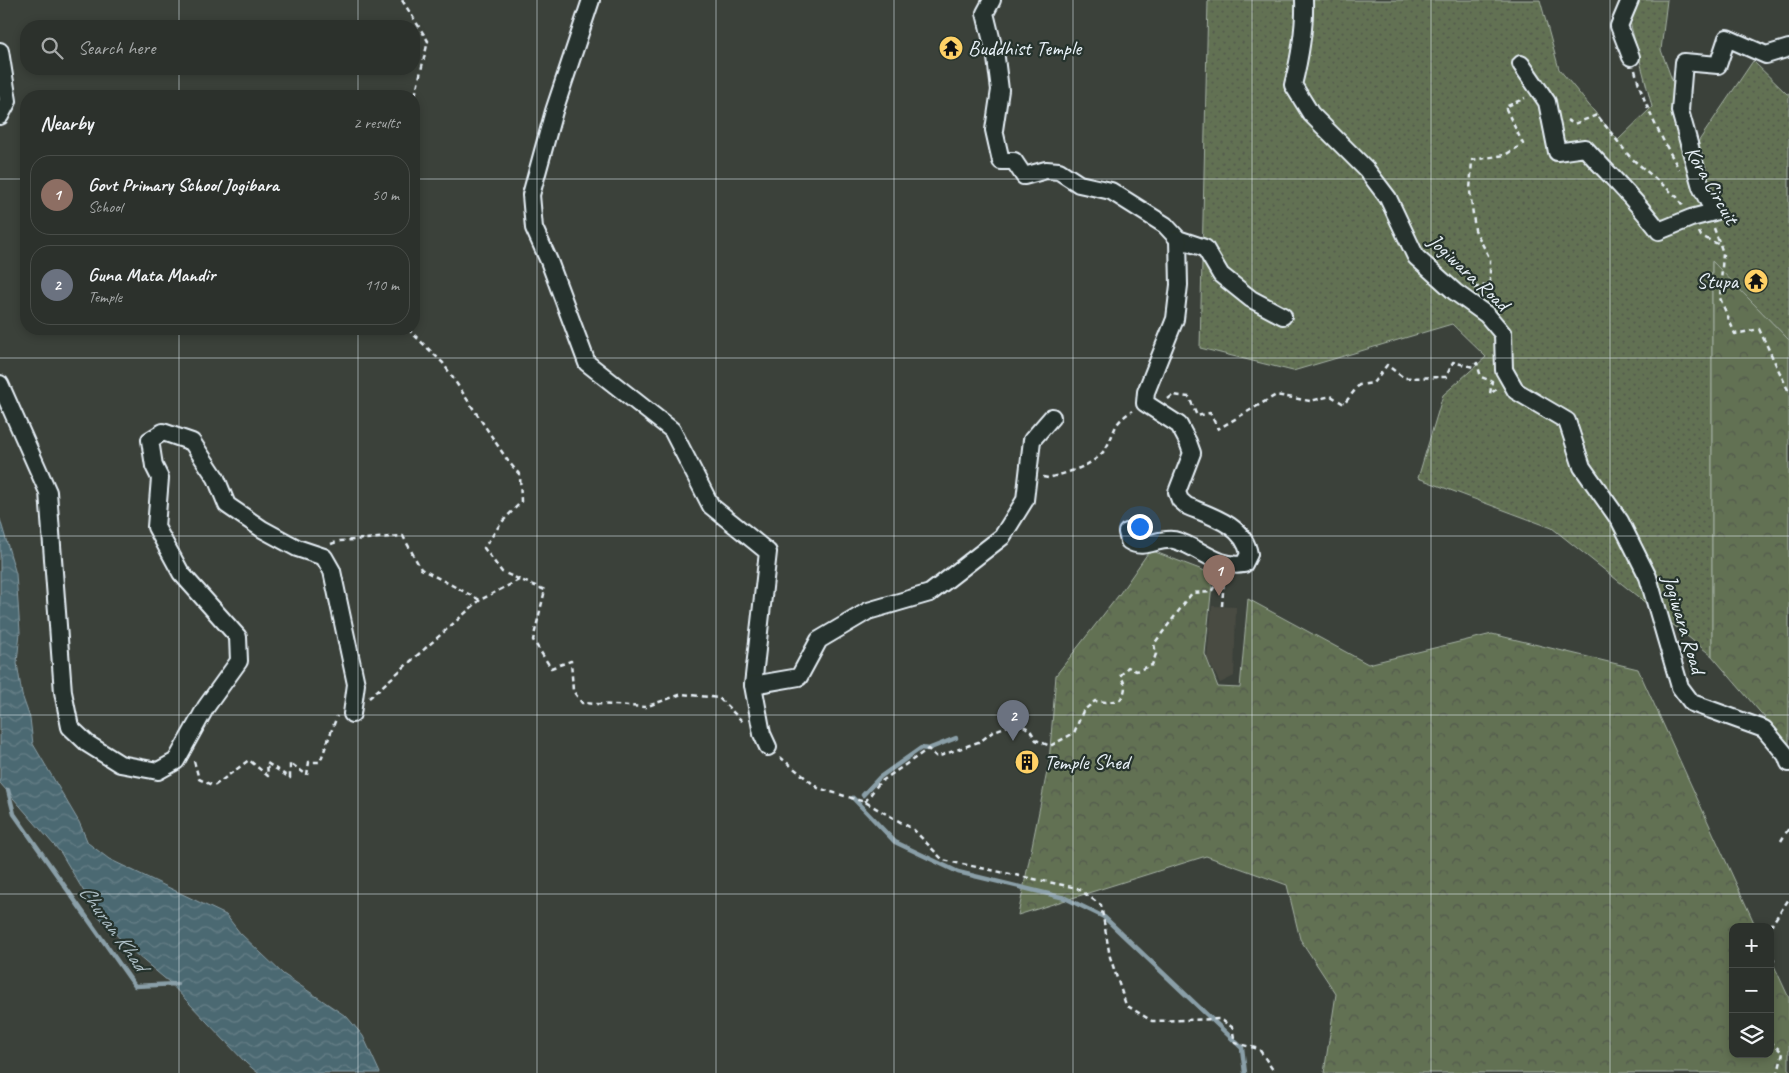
<!DOCTYPE html>
<html lang="en">
<head>
<meta charset="utf-8">
<style>
  body { margin:0; font-family:Caveat,sans-serif; background:#383d38; color:#f1f3f6 }
  .controls { position:absolute; right:15px; bottom:15px; display:grid; overflow:hidden; border-radius:10px; box-shadow:0 2px 8px #0003 }
  .controls button { width:45px; height:45px; display:grid; place-items:center; padding:0; border:0; border-bottom:1px solid #484c48; background:#2c312c; color:#f1f3f6; font:25px sans-serif }
  .you { position:absolute; left:1139px; top:526px; width:18px; height:18px; margin:-12px; border:4px solid #fff; border-radius:50%; background:#1a73e8; box-shadow:0 0 0 8px #1a73e833 }
  .badge { display:grid; place-items:center; width:32px; height:32px; border-radius:50%; background:#bca0f2; color:#fff; font-size:16px; font-weight:700 }
  .pin { position:absolute; translate:-50% -41px; filter:drop-shadow(0 1px 2px #0008) }
  .pin::after { content:''; position:absolute; top:26px; width:18px; height:15px; background:inherit; clip-path:polygon(0 0,100% 0,50% 100%) }
  .list { margin:0; padding:0; list-style:none }
  h2 { display:flex; justify-content:space-between; align-items:center; height:65px; margin:0; padding:0 20px; font-size:21px }
  h2 small { font-size:16px; font-weight:400; color:#a6a9a9 }
  .list li { display:grid; grid-template-columns:32px 1fr auto; gap:15px; align-items:center; box-sizing:border-box; height:80px; margin:0 10px 10px; padding:0 10px; border:1px solid #484c48; border-radius:20px }
  .list b { display:block; font-size:19px; white-space:nowrap }
  .list p { margin:0; font-size:16px; white-space:nowrap; color:#a6a9a9 }
  .list em { font-size:16px; font-style:normal; color:#a6a9a9 }
  .icon { flex:none; width:28px; height:28px; fill:none; stroke:currentColor; stroke-width:2; stroke-linecap:round; stroke-linejoin:round }
  .map { position:relative; flex:none; width:1789px; height:1073px; overflow:hidden }
  .search { position:absolute; background:#2c312c; box-shadow:0 2px 8px #0003; left:20px; top:20px; width:400px; height:55px; display:flex; align-items:center; gap:12px; box-sizing:border-box; padding:0 18px; border-radius:20px; color:#a6a9a9; font-size:19px }
  .panel { position:absolute; background:#2c312c; box-shadow:0 2px 8px #0003; left:20px; top:90px; width:400px; height:245px; border-radius:20px }
  .map>svg:first-child { display:block }
  .built { fill:#4a4b43 }
  .green { fill:url(#green-dots); stroke:#a5b1a5 }
  .forest { fill:url(#forest-crowns); stroke:#a5b1a5 }
  .water { fill:url(#water-waves); stroke:#8a9fa8 }
  .lines { fill:none; stroke-linecap:round; stroke-linejoin:round }
  .stream { stroke:#8a9fa8; stroke-width:4.5 }
  .minor-casing { stroke:#e8f1f8; stroke-width:20 }
  .path { stroke:#e8f1f8; stroke-width:2.5; stroke-dasharray:5 4; stroke-linecap:butt }
  .minor { stroke:#26332d; stroke-width:16 }
  .grid { fill:none; stroke:#e8f1f8; stroke-width:1; stroke-opacity:0.55 }
  .labels { text-anchor:middle; stroke-width:4.5; stroke-linejoin:round; paint-order:stroke }
  .poi-label { font-size:21px; fill:#e8f1f8; stroke:#26332d; text-anchor:start }
  .street-label { font-size:21px; fill:#e8f1f8; stroke:#26332d }
  .water-label { font-size:22px; font-style:italic; fill:#aabbc2; stroke:#26332d }
</style>
</head>
<body>
<div class="map">
<svg width="1789" height="1073" viewBox="0 0 1789 1073">
  <defs>
    <pattern id="green-dots" width="8" height="8" patternUnits="userSpaceOnUse" patternTransform="scale(1.25)"><rect width="8" height="8" fill="#627152"/><path d="M2 2h.1M6 6h.1" fill="none" stroke="#535a4e" stroke-width="1.8" stroke-linecap="round"/></pattern>
    <pattern id="forest-crowns" width="20" height="18" patternUnits="userSpaceOnUse" patternTransform="scale(1.25)"><rect width="20" height="18" fill="#627152"/><path d="M2 6a3 3 0 1 1 6 0M12 15a3 3 0 1 1 6 0" fill="none" stroke="#535a4e"/></pattern>
    <pattern id="water-waves" width="16" height="10" patternUnits="userSpaceOnUse" patternTransform="scale(1.25)"><rect width="16" height="10" fill="#4c6972"/><path d="M0 5q4-4 8 0t8 0" fill="none" stroke="#667f87"/></pattern>
  </defs>
  <rect width="100%" height="100%" fill="#3b413a"/>
  <filter id="ink" filterUnits="userSpaceOnUse"><feTurbulence type="fractalNoise" baseFrequency=".02" numOctaves="2"/><feDisplacementMap in="SourceGraphic" scale="10" xChannelSelector="R" yChannelSelector="G"/><feConvolveMatrix kernelMatrix="1 2 1 2 8 2 1 2 1" color-interpolation-filters="sRGB"/></filter>
  <g filter="url(#ink)">
    <polygon class="built" points="1212,606 1236,607 1234,676 1220,683 1207,658"/>
    <polygon class="green" points="1208,0 1540,0 1559,69 1618,140 1652,107 1630,22 1640,0 1667,0 1661,50 1696,145 1753,61 1787,94 1789,93 1789,340 1712,262 1712,656 1552,528 1418,478 1443,395 1486,357 1452,324 1293,371 1200,348"/>
    <g class="forest">
      <polygon points="1712,261 1789,340 1789,746 1712,656"/>
      <polygon points="1150,550 1213,574 1205,654 1218,687 1240,688 1248,599 1368,664 1492,634 1638,669 1756,927 1733,927 1733,1054 1770,1054 1770,957 1789,998 1789,1073 1324,1073 1336,994 1300,939 1287,885 1206,856 1018,915 1049,762 1056,675 1118,596"/>
    </g>
    <polygon class="water" points="0,519 16,574 20,632 17,663 22,695 30,718 33,744 79,822 88,843 109,859 226,915 240,933 283,974 347,1017 363,1036 380,1073 258,1073 246,1063 169,982 132,951 99,917 61,853 0,783"/>
    <g class="lines">
      <g class="stream">
        <polyline points="8,790 14,814 135,986 177,984"/>
        <polyline points="863,795 880,777 921,748 928,749 956,738"/>
        <polyline points="853,798 895,842 958,872 1065,898 1104,917 1242,1048 1245,1073"/>
      </g>
      <defs>
        <g id="minor">
          <polyline points="591,0 554,111 531,195 534,228 549,261 587,363 672,430 711,506 768,552 753,685 762,734 768,747"/>
          <polyline points="992,0 985,13 996,58 1000,90 994,130 1001,161 1014,161 1024,176 1046,170 1059,171 1079,184 1111,191 1165,225 1178,239 1205,248 1221,275 1251,299 1283,316"/>
          <path d="M1304,0C1305,29 1300,57 1293,85L1311,114L1366,169L1388,198L1416,257L1455,292L1487,315L1503,334L1504,370L1516,391L1567,421L1582,467L1620,521L1648,577L1680,687L1692,703L1764,729L1786,755L1789,763"/>
          <polyline points="1630,0 1619,26 1631,57"/>
          <polyline points="0,51 8,101 0,116"/>
          <path d="M1521,64L1547,102L1557,152L1585,148C1610,176 1637,201 1659,231L1691,218L1714,212L1701,187L1680,111L1684,62L1718,65L1727,38L1766,55L1789,48"/>
          <polyline points="0,384 48,492 63,692 70,727 88,744 120,764 158,771 176,761 206,707 239,661 238,637 181,573 156,527 160,478 154,466 150,440 163,432 192,442 216,478 227,505 262,529 297,548 324,557 332,571 356,684 352,714"/>
          <path d="M1127,532L1129,541C1144,551 1158,537 1174,540C1199,546 1217,569 1244,564L1249,554C1244,525 1211,516 1187,506L1180,500L1177,492L1192,453L1188,442L1179,425L1145,403L1146,392L1175,319L1179,285L1178,239"/>
          <polyline points="753,685 799,677 819,640 868,611 930,593 1002,537 1025,500 1032,440 1052,417"/>
        </g>
      </defs>
      <use href="#minor" class="minor-casing"/>
      <g class="path">
        <polyline points="402,0 428,41 414,100"/>
        <path d="M1635,70C1644,106 1661,137 1679,169"/>
        <polyline points="1567,120 1574,124 1597,115 1630,157 1677,197 1683,206"/>
        <polyline points="1714,228 1723,253 1720,298 1735,334 1759,329 1789,392"/>
        <polyline points="1699,232 1701,236 1722,246"/>
        <polyline points="1474,288 1490,284 1490,259 1475,230 1470,191 1472,160 1505,155 1523,144 1505,107 1525,98"/>
        <polyline points="408,329 443,363 508,461 520,475 521,502 501,523 484,548 502,572 545,590 533,640 551,668 571,661 573,691 582,703 645,707 682,694 719,698 745,724"/>
        <polyline points="1168,399 1173,395 1189,397 1197,416 1210,413 1218,429 1276,395 1310,401 1331,396 1344,404 1359,385 1373,383 1387,365 1404,378 1446,377 1453,362 1473,367 1477,363 1481,377 1492,381 1490,394 1498,388"/>
        <path d="M1043,477L1048,478C1066,473 1095,466 1106,448C1117,429 1111,425 1132,411"/>
        <polyline points="331,544 340,541 403,536 421,569 480,600 519,580"/>
        <polyline points="1222,606 1224,577"/>
        <polyline points="369,698 480,600"/>
        <polyline points="780,757 818,788 865,802 913,829 943,860 1077,888 1101,905 1110,957 1126,1005 1152,1021 1220,1019 1232,1027 1235,1043 1259,1049 1275,1073"/>
        <polyline points="194,761 199,779 214,786 249,760 268,776 267,763 290,778 290,763 307,775 309,762 320,762 337,716"/>
        <path d="M865,802L879,783L928,749L937,757L981,741L994,731L1011,725H1022L1030,730L1036,740L1050,746L1074,733L1083,711L1095,701L1106,702L1120,700C1126,691 1127,685 1120,676L1128,667L1136,671L1152,665L1156,654L1154,644L1192,593L1211,592L1220,578"/>
        <polyline points="1781,841 1789,828"/>
        <polyline points="1770,927 1789,899"/>
        <polyline points="1770,950 1774,960 1770,967"/>
        <polyline points="1770,1041 1783,1053 1778,1073"/>
      </g>
      <use href="#minor" class="minor"/>
    </g>
  </g>
  <path class="grid" d="M179,0V26M358,0V26M537,0V1073M716,0V1073M894,0V1073M1073,0V1073M1252,0V1073M1431,0V1073M1610,0V1073M179,69V96M358,69V96M0,179H26M414,179H1789M179,329V1073M358,329V1073M0,358H1789M0,536H1789M0,715H1789M0,894H1789"/>
  <defs>
    <symbol id="temple-disc" viewBox="-11 -11 22 22"><circle r="9.5" fill="#ffd166" stroke="#26332d"/><path d="M0-6L5-2H3V0L6.5 2.5H4V6H1.5V3h-3V6H-4V2.5H-6.5L-3 0V-2H-5Z" fill="#111"/></symbol>
    <symbol id="building-disc" viewBox="-11 -11 22 22"><circle r="9.5" fill="#ffd166" stroke="#26332d"/><path d="M-4-6H4V6H1V3H-1V6H-4ZM-2.5-4.3h1.7v1.8h-1.7ZM.8-4.3h1.7v1.8H.8ZM-2.5-1h1.7V.8h-1.7ZM.8-1h1.7V.8H.8Z" fill="#111"/></symbol>
  </defs>
  <g fill-rule="evenodd">
    <use href="#temple-disc" x="937" y="34" width="28" height="28"/>
    <use href="#temple-disc" x="1742" y="267" width="28" height="28"/>
    <use href="#building-disc" x="1013" y="748" width="28" height="28"/>
  </g>
  <g class="labels">
    <g class="poi-label">
      <text x="968" y="55">Buddhist Temple</text>
      <text x="1738" y="288" text-anchor="end">Stupa</text>
      <text x="1044" y="769">Temple Shed</text>
    </g>
    <g class="street-label">
      <text transform="translate(1712 185) rotate(60)" y="7">Kora Circuit</text>
      <text transform="translate(1469 272) rotate(43)" y="7">Jogiwara Road</text>
      <text transform="translate(1684 624) rotate(73)" y="7">Jogiwara Road</text>
    </g>
    <g class="water-label">
      <text transform="translate(114 927) rotate(54)" y="8">Churan Khad</text>
    </g>
  </g>
</svg>
<div class="controls">
<button>+</button>
<button>−</button>
<button><svg class="icon" aria-label="layers" viewBox="0 0 24 24"><path d="M12 4l9 5-9 5-9-5zM3 14l9 5 9-5"/></svg></button>
</div>
<div class="you"></div>
<div class="pin badge" style="left:1219px;top:596px;background:#8d6e63">1</div>
<div class="pin badge" style="left:1013px;top:741px;background:#6b7280">2</div>
<div class="search"><svg class="icon" aria-label="search" viewBox="0 0 24 24"><circle cx="10" cy="10" r="6"/><path d="M15 15l6 6"/></svg>Search here</div>
<section class="panel">
<h2>Nearby<small>2 results</small></h2>
<ul class="list">
<li><span class="badge" style="background:#8d6e63">1</span><div><b>Govt Primary School Jogibara</b><p>School</p></div><em>50 m</em></li>
<li><span class="badge" style="background:#6b7280">2</span><div><b>Guna Mata Mandir</b><p>Temple</p></div><em>110 m</em></li>
</ul>
</section>
</div>
</body>
</html>
